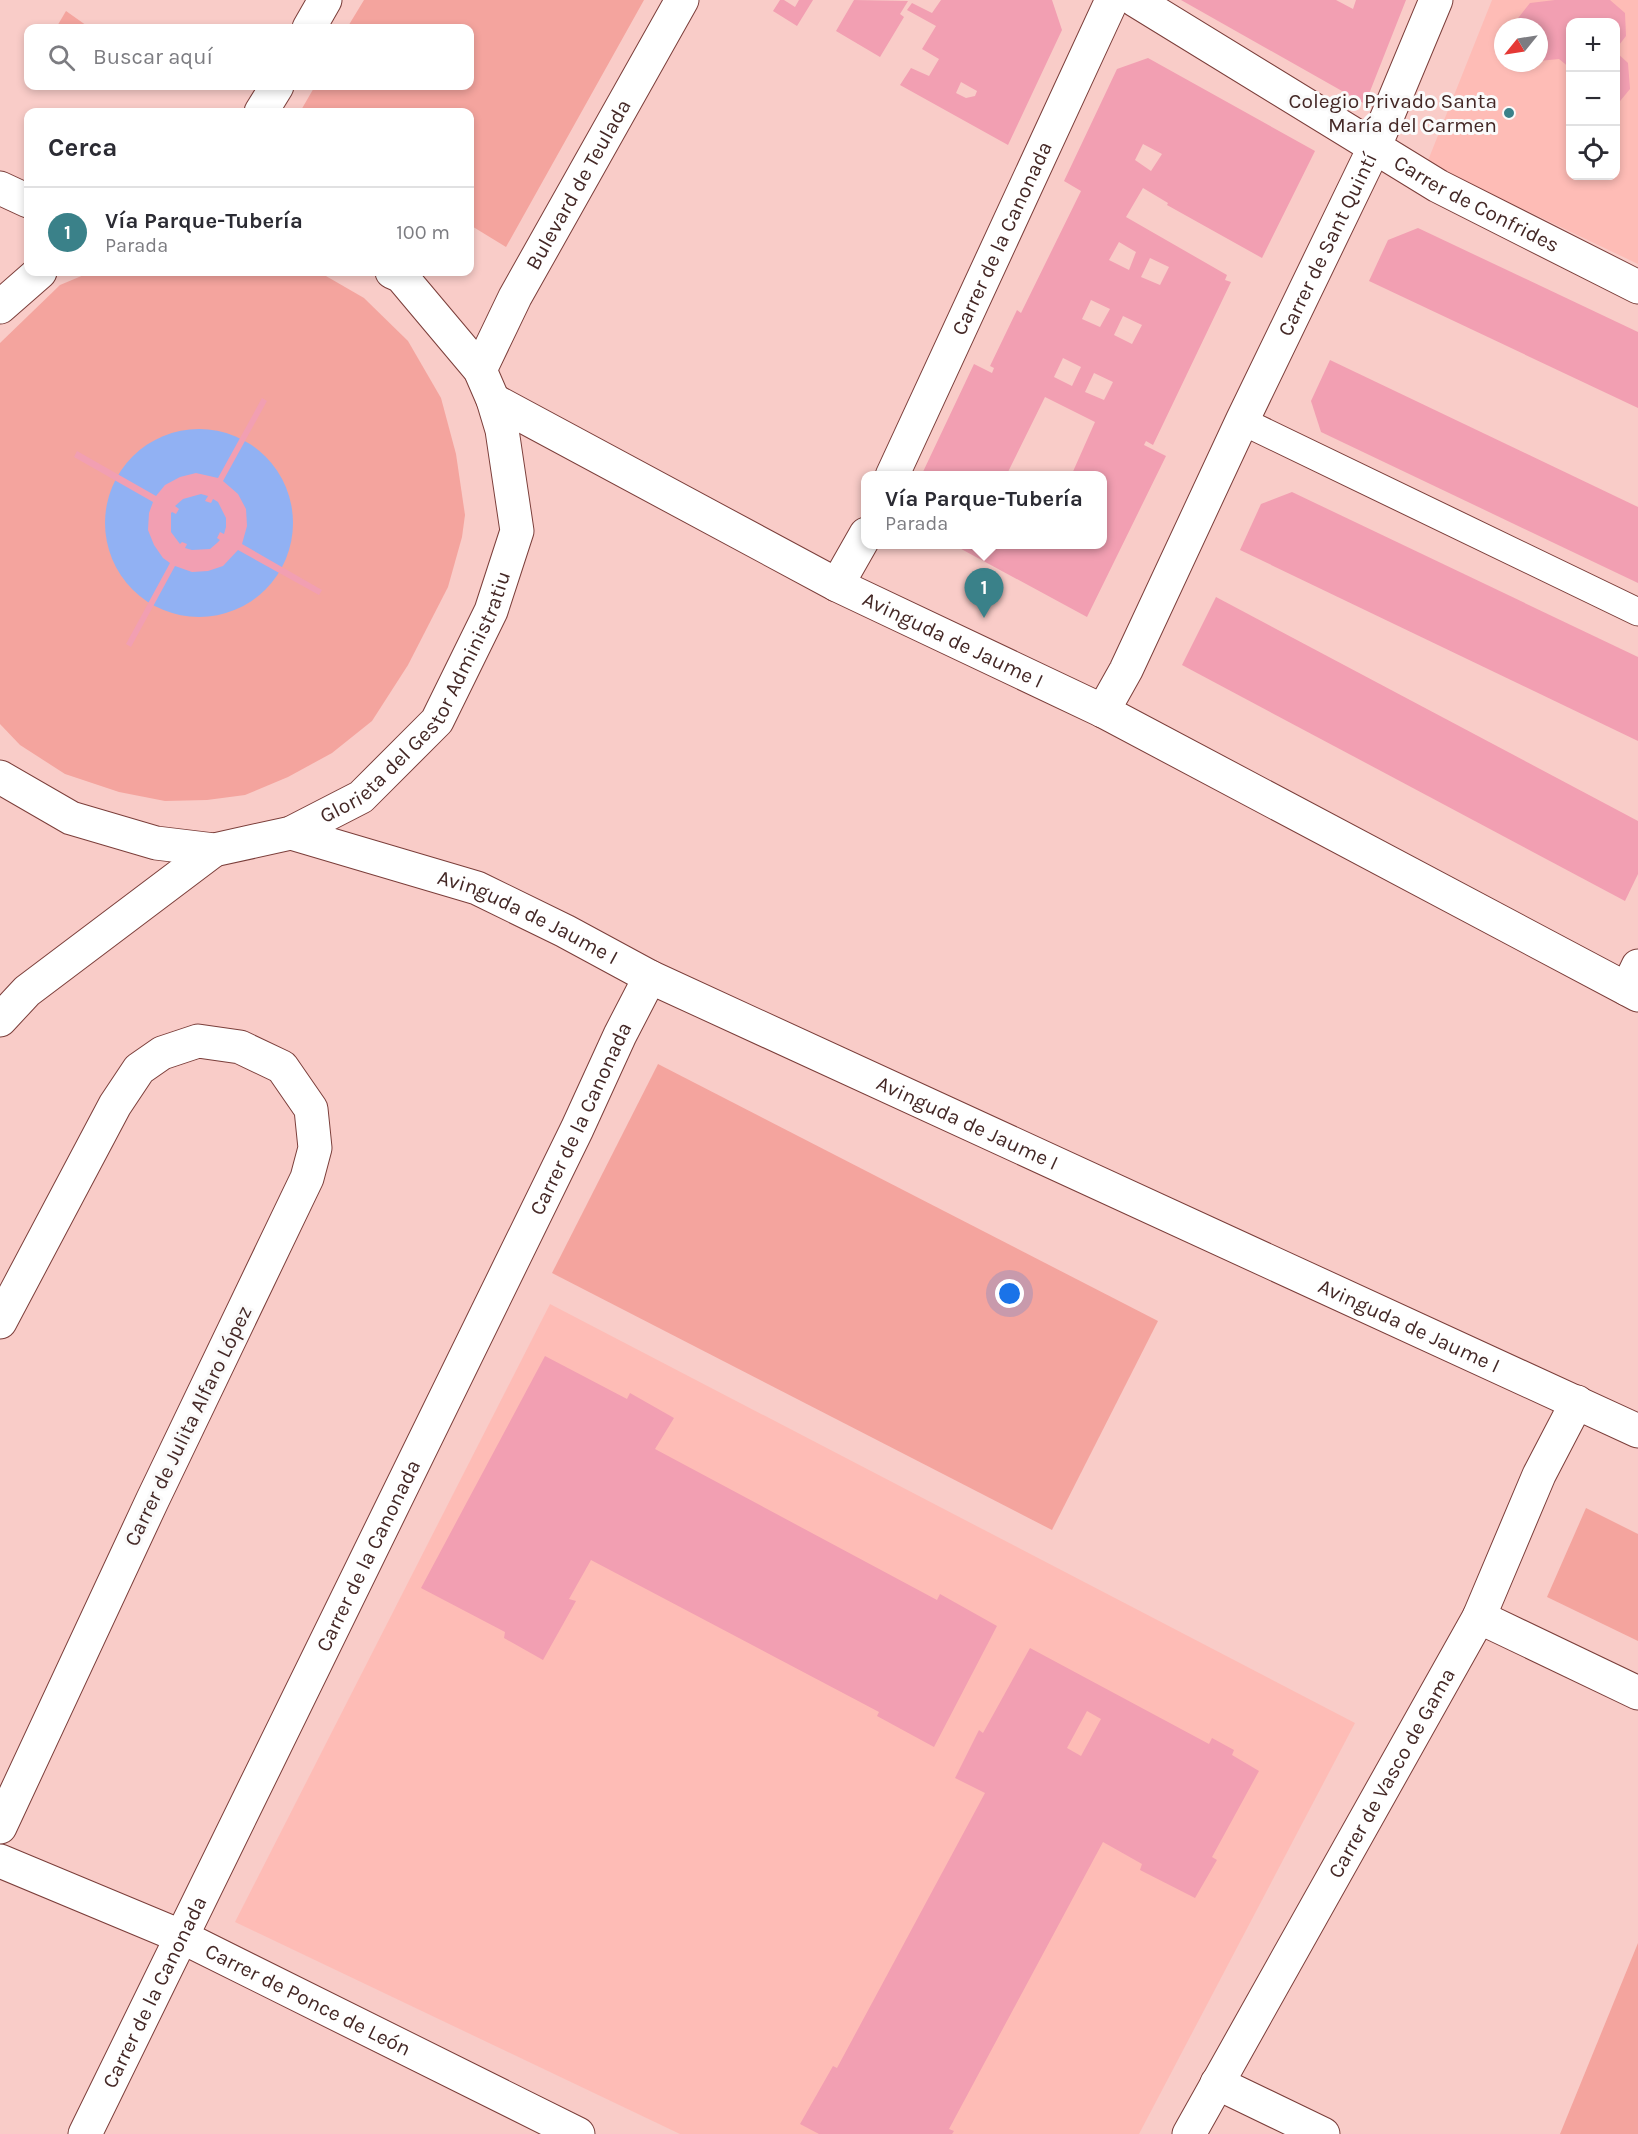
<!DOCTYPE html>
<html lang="es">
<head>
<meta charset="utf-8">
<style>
  body { margin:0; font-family:Karla,sans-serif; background:#f2f2f3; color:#2b2b33 }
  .controls { position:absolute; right:18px; top:18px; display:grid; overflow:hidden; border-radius:12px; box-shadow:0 3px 9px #0003 }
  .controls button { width:54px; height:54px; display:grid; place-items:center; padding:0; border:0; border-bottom:2px solid #e1e1e2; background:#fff; color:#2b2b33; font:30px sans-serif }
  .compass { position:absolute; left:1494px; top:18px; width:54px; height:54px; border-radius:50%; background:#fff; box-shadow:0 3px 9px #0003; rotate:240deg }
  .you { position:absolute; left:1010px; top:1294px; width:21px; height:21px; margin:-15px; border:4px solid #fff; border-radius:50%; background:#1a73e8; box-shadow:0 0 0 9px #1a73e833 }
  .badge { display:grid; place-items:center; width:39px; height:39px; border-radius:50%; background:#3a8189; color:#fff; font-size:20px; font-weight:700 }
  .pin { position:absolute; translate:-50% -50px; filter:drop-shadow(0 2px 3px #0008) }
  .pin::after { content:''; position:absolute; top:32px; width:21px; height:18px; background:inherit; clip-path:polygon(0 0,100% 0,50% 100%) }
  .popup { position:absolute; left:861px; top:471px; width:246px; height:78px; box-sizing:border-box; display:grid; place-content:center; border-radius:12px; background:#fff; filter:drop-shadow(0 2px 4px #0005); font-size:20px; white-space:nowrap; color:#7c7c81 }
  .popup b { font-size:22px; color:#2b2b33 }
  .popup::after { content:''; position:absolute; left:50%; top:100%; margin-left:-12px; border:12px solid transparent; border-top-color:#fff }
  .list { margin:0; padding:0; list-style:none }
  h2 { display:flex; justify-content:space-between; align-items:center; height:78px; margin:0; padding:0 24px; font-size:26px }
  h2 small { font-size:20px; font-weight:400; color:#7c7c81 }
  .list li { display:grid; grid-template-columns:39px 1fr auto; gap:18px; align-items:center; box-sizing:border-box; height:90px; padding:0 24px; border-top:2px solid #e1e1e2 }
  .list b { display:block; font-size:22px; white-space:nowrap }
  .list p { margin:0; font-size:20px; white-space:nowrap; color:#7c7c81 }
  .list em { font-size:20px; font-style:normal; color:#7c7c81 }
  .icon { flex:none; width:33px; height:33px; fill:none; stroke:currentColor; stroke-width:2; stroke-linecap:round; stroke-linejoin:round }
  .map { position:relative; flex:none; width:1638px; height:2134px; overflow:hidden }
  .search { position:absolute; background:#fff; box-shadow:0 3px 9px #0003; left:24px; top:24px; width:450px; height:66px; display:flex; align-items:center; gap:15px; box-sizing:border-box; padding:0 21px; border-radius:12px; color:#7c7c81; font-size:22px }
  .panel { position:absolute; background:#fff; box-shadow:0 3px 9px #0003; left:24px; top:108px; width:450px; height:168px; border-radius:12px }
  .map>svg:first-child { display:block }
  .built { fill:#febcb6; fill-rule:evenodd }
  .green { fill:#f4a49e }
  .water { fill:#91b1f3 }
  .building { fill:#f29fb2; fill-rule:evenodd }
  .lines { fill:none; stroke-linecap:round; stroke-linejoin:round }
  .pedestrian-casing { stroke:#7b3e3a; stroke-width:29 }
  .minor-casing { stroke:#7b3e3a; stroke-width:35 }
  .secondary-casing { stroke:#7b3e3a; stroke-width:35 }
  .primary-casing { stroke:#7b3e3a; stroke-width:35 }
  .pedestrian { stroke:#fff; stroke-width:27 }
  .minor { stroke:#fff; stroke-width:33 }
  .secondary { stroke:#fff; stroke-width:33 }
  .primary { stroke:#fff; stroke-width:33 }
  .poi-dot { fill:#3a8189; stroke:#fafafa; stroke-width:2 }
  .labels { text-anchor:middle; stroke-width:6; stroke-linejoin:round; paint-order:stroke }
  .poi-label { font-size:21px; fill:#442826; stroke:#fafafa; text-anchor:end }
  .street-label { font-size:21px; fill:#442826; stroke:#fafafa }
</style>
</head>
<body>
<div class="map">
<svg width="1638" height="2134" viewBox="0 0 1638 2134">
  <rect width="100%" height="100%" fill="#f9ccc8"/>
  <g class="built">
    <path d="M1492,0H1638V264L1427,163ZM1570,22H1616V176H1570ZM1503,27H1539V63H1503Z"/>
    <polygon points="550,1304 1355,1723 1139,2134 680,2134 235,1922"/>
  </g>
  <g class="green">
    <polygon points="364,0 644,0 506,247 470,225 470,112 300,112 315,86 470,86 470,28 347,28"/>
    <polygon points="66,11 90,28 56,28"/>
    <polygon points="91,272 319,272 364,298 408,341 441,398 456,454 465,515 462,537 448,587 408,665 372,721 332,753 288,777 245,795 207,800 165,801 119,792 65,774 20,745 0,724 0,343 60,285"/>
    <polygon points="658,1064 1158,1321 1052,1530 552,1273"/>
    <polygon points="1586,1508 1638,1534 1638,1641 1547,1597"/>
    <polygon points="1638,1943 1638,2134 1560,2134"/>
  </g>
  <circle class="water" cx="199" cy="523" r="94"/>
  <g class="building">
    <polygon points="780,0 784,0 795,7 799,0 813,0 797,26 773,11"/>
    <polygon points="854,0 908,1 900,14 904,17 880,57 836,31"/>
    <path d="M941,0H1052L1062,30L1008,145L900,85L911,68L929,76L939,59L922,49L936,26L907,10L912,3L932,13ZM961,82L977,91L975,96L966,98L956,93Z"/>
    <polygon points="1181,0 1336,0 1353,9 1356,0 1406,0 1365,104"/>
    <polygon points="1555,0 1610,0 1625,13 1626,36 1616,49 1616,22 1570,22 1570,68 1559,59 1539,61 1539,27 1516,27 1515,22 1530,3"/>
    <polygon points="1616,52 1628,63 1630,89 1616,106"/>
    <path d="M1148,58L1315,151L1262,258L1167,205L1168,203L1143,188L1126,217L1227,275L1225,280L1231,282L1153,445L1146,441L1144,445L1166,456L1087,617L952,544H1102V476H1071L1095,422L1045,397L1006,476H921L974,364L992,373L994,368L990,366L1017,310L1021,313L1081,191L1064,181L1117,69ZM1143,144L1162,154L1151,171L1135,160ZM1119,242L1136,252L1129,270L1109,260ZM1150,258L1169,267L1160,285L1141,277ZM1091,300L1110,309L1100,327L1082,319ZM1123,316L1142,325L1132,344L1114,335ZM1063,358L1081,367L1072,386L1054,377ZM1094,373L1113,382L1104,400L1085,392Z"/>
    <polygon points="1418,228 1638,332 1638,408 1369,281 1388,240"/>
    <polygon points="1330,360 1638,507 1638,583 1321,432 1311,401"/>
    <path d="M262,398L267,401L223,481L238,494L246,509L247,526L242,544L322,590L319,595L238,550L223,566L208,571L192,572L175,566L131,647L126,644L170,563L163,558L154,545L148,530L149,513L153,502L74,457L77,451L156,496L165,485L180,477L196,473L218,478ZM201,494L208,496L205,501L211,503L213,499L218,502L226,518V527L224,534L220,532L217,538L220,540L217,543L210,549L192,550L185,548L187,544L182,542L180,544L171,532V513L172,512L176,514L179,509L175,506L183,499Z"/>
    <polygon points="1292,492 1638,657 1638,741 1240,550 1261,504"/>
    <polygon points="1216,597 1638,821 1638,874 1625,901 1182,665"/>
    <polygon points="545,1356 627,1399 630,1393 674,1418 655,1449 937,1600 940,1594 997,1626 934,1747 877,1716 879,1712 591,1560 569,1599 576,1601 543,1660 504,1638 505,1632 421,1588"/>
    <path d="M1030,1648L1209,1744L1212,1738L1234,1750L1232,1755L1259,1771L1212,1857L1217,1860L1195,1898L1140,1870L1142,1864L1103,1842L949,2129L954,2131L952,2134H819L800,2124L833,2066L837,2068L985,1793L955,1778L979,1730L983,1733ZM1087,1711L1101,1719L1081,1756L1067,1748Z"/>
  </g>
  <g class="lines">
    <defs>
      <polyline id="pedestrian" points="1242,421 1638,612"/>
      <g id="minor">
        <path id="s1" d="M1135,0L1438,186L1638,287"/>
        <path id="s2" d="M892,476L1112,0"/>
        <polyline points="837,585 866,534"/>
        <path id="s3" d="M1103,711L1126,670L1242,421L1375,146L1436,0"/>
        <polyline points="1627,989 1638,966"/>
        <polyline points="0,1322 115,1105 139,1069 162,1053 198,1041 240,1047 282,1067 311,1109 315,1148 307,1178 152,1501 0,1827"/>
        <polyline points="1479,1617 1638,1693"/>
        <path id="s4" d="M0,1861L180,1936L578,2134"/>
        <polyline points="1217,2083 1323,2134"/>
        <path id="s5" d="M85,2134L577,1129L620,1035L650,977"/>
        <path id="s6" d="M1189,2134L1479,1617L1539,1475L1577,1402"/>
      </g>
      <g id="secondary">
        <polyline points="0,188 28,201"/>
        <path id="s7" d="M493,400L837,585L1103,711L1638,995"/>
        <path id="s8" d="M291,833L477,888L565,931L650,977L1638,1431"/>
      </g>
      <g id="primary">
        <polyline points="309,28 325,0"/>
        <polyline points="261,112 277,86"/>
        <polyline points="0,307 40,272"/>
        <path id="s9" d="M480,370L515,297L682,0"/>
        <path id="s10" d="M0,777L71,818L156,843L214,850L291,833L361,797L437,721L491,611L517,531L502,430L493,400L480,370L401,276L392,272"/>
        <polyline points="0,1020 27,991 214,850"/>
      </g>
    </defs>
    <use href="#pedestrian" class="pedestrian-casing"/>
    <use href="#minor" class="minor-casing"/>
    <use href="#secondary" class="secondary-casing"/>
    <use href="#primary" class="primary-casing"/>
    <use href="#pedestrian" class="pedestrian"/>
    <use href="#minor" class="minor"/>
    <use href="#secondary" class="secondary"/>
    <use href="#primary" class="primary"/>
  </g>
  <circle class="poi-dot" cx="1509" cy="113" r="6"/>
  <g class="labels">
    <g class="poi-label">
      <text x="1497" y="108">Colegio Privado Santa<tspan x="1497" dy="24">María del Carmen</tspan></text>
    </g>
    <g class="street-label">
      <text dy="7" stroke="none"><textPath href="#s9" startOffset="210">Bulevard de Teulada</textPath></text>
      <text dy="7" stroke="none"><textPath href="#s1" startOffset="398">Carrer de Confrides</textPath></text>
      <text dy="7" stroke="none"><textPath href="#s2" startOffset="262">Carrer de la Canonada</textPath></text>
      <text dy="7" stroke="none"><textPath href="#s3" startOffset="518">Carrer de Sant Quintí</textPath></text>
      <text dy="7" stroke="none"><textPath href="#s7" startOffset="519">Avinguda de Jaume I</textPath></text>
      <text dy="7" stroke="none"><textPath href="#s10" startOffset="500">Glorieta del Gestor Administratiu</textPath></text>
      <text dy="7" stroke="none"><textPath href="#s8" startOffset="252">Avinguda de Jaume I</textPath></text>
      <text dy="7" stroke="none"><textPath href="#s5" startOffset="1130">Carrer de la Canonada</textPath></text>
      <text dy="7" stroke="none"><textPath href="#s8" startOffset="738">Avinguda de Jaume I</textPath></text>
      <text dy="7" stroke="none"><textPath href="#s8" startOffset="1224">Avinguda de Jaume I</textPath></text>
      <text transform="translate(188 1426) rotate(-64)" y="7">Carrer de Julita Alfaro López</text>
      <text dy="7" stroke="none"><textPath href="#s5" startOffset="644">Carrer de la Canonada</textPath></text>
      <text dy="7" stroke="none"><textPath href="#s6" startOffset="414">Carrer de Vasco de Gama</textPath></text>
      <text dy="7" stroke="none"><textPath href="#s5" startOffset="158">Carrer de la Canonada</textPath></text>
      <text dy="7" stroke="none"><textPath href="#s4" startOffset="338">Carrer de Ponce de León</textPath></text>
    </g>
  </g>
</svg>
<div class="controls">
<button>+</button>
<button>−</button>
<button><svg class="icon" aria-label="locate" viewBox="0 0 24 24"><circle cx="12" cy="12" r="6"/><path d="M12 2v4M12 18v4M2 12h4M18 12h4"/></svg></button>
</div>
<svg class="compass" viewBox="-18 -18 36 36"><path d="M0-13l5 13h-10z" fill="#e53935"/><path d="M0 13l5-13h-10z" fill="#7c7c81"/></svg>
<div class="you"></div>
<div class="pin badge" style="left:984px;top:618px">1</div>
<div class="popup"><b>Vía Parque-Tubería</b>Parada</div>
<div class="search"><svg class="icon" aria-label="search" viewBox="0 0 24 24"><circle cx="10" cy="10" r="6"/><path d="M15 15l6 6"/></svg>Buscar aquí</div>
<section class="panel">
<h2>Cerca<small></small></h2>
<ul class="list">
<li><span class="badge">1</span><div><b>Vía Parque-Tubería</b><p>Parada</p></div><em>100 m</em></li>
</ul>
</section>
</div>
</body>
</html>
